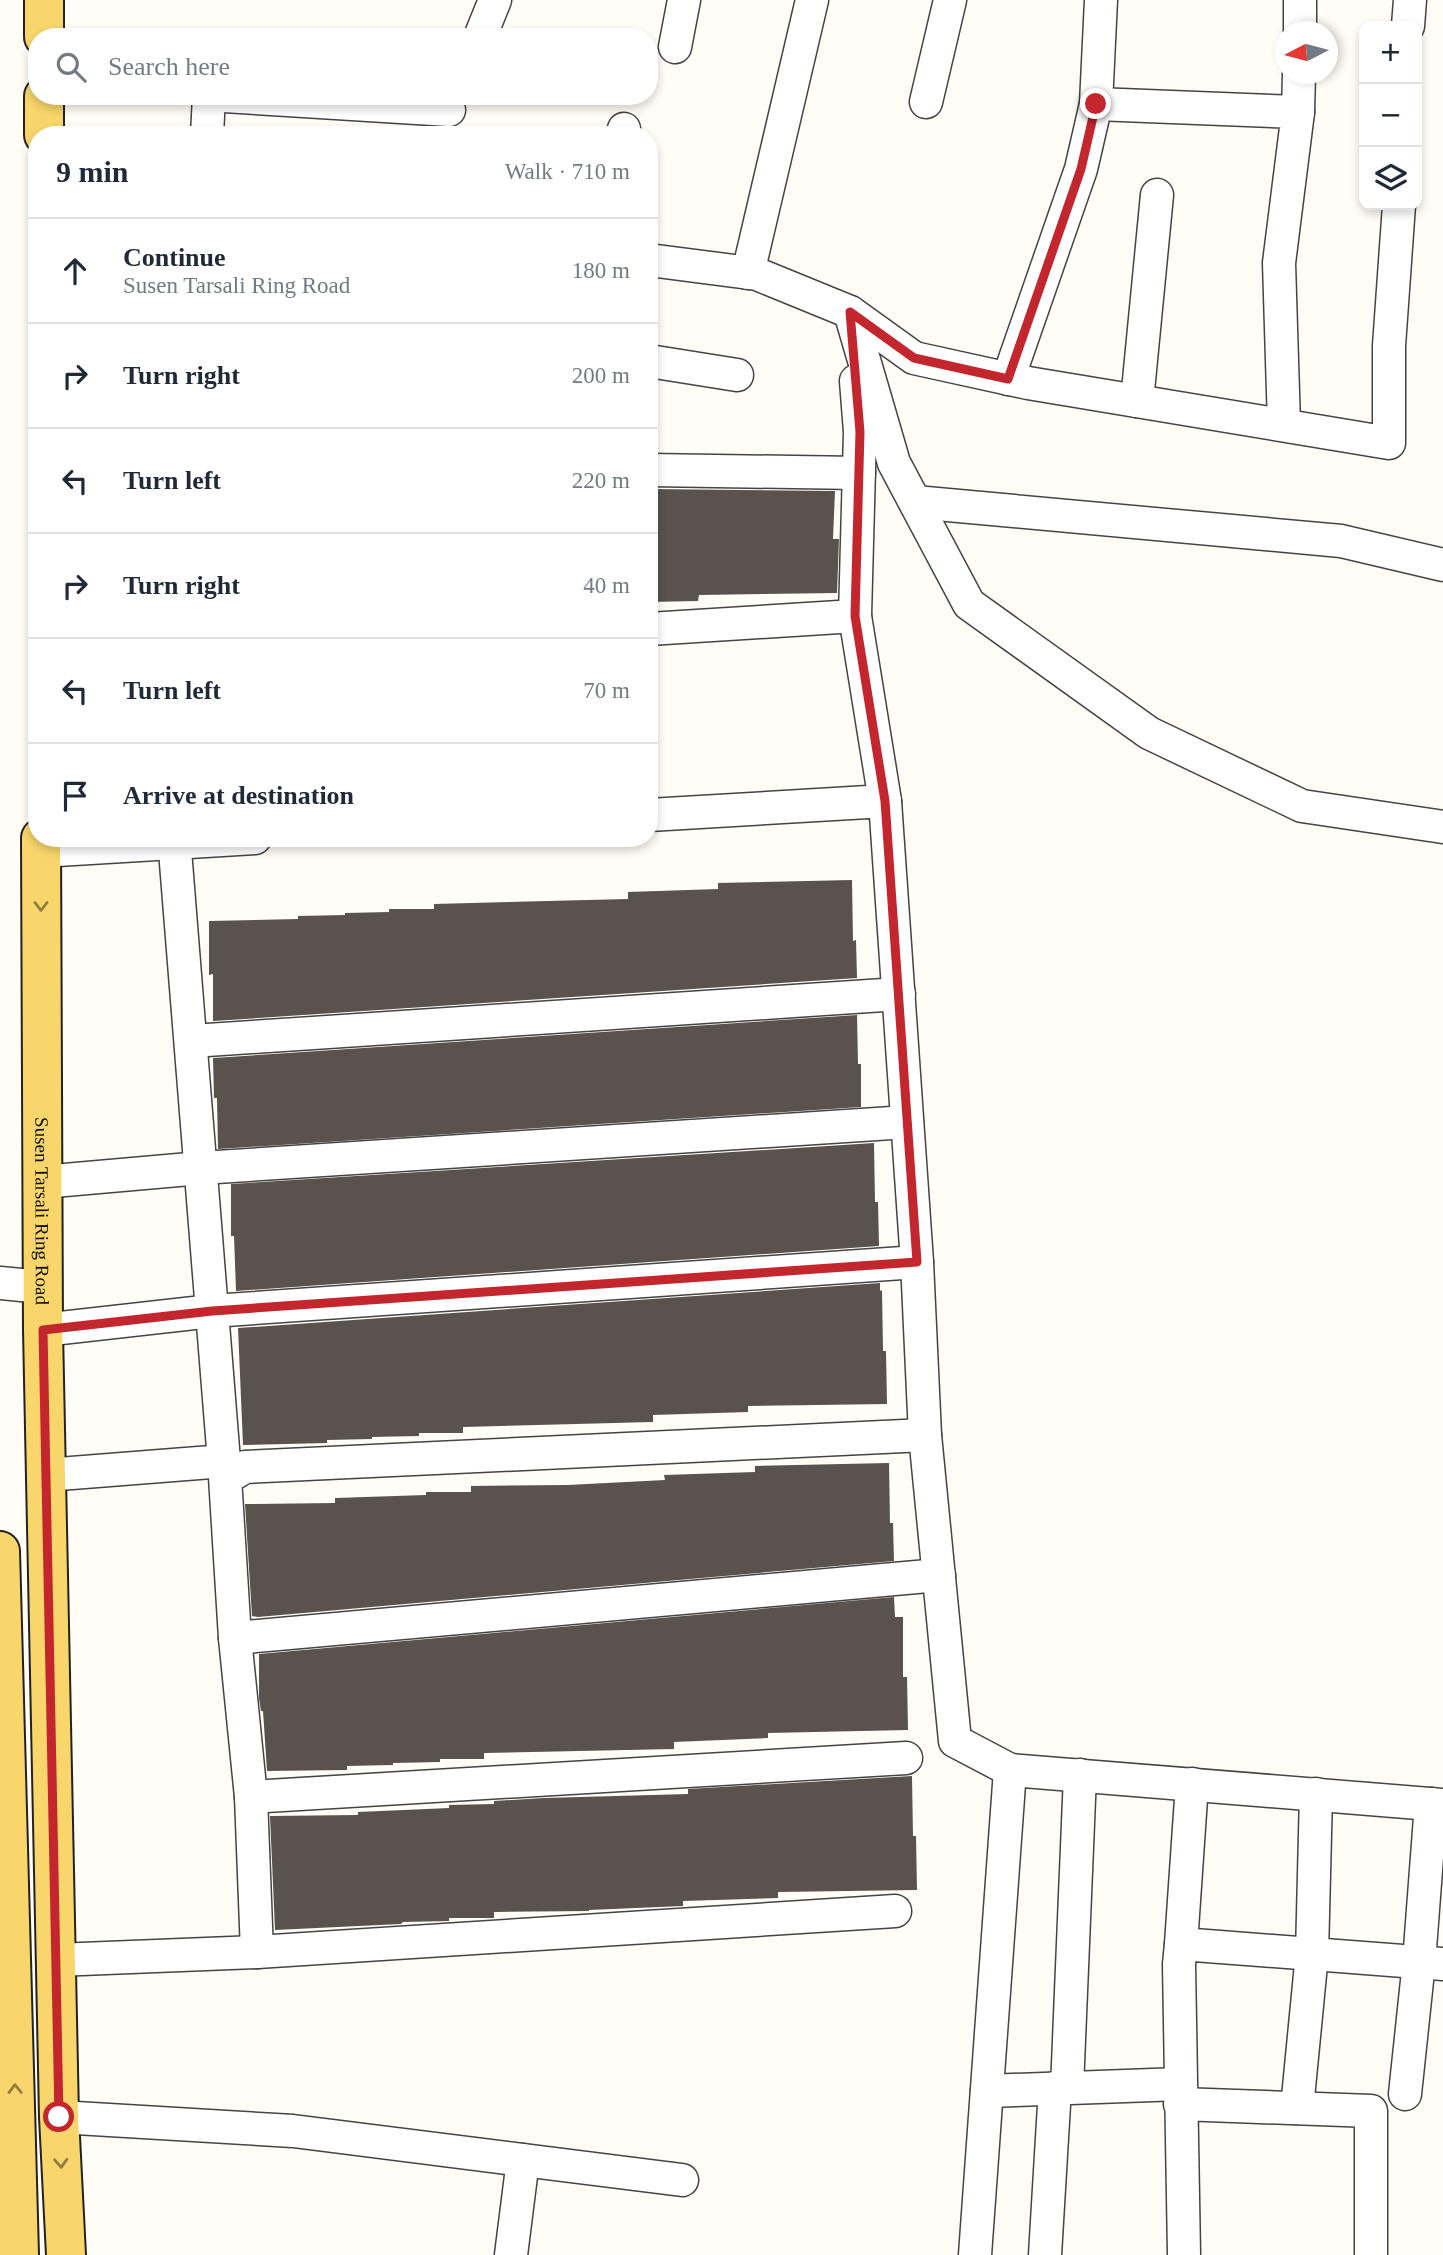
<!DOCTYPE html>
<html lang="en">
<head>
<meta charset="utf-8">
<style>
  body { margin:0; font-family:Georgia,serif; background:#f2f2f3; color:#1f2937 }
  .controls { position:absolute; right:21px; top:21px; display:grid; overflow:hidden; border-radius:14px; box-shadow:0 4px 10px #0003 }
  .controls button { width:63px; height:63px; display:grid; place-items:center; padding:0; border:0; border-bottom:2px solid #e0e1e3; background:#fff; color:#1f2937; font:35px sans-serif }
  .compass { position:absolute; left:1275px; top:21px; width:63px; height:63px; border-radius:50%; background:#fff; box-shadow:0 4px 10px #0003; rotate:264deg }
  .stop { position:absolute; width:21px; height:21px; margin:-16px; border:5px solid #c4262e; border-radius:50%; background:#fff }
  .stop.end { background:#c4262e; border-color:#fff; box-shadow:0 2px 7px #0008 }
  .list { margin:0; padding:0; list-style:none }
  h2 { display:flex; justify-content:space-between; align-items:center; height:91px; margin:0; padding:0 28px; font-size:30px }
  h2 small { font-size:23px; font-weight:400; color:#747a83 }
  .list li { display:grid; grid-template-columns:46px 1fr auto; gap:21px; align-items:center; box-sizing:border-box; height:105px; padding:0 28px; border-top:2px solid #e0e1e3 }
  .list b { display:block; font-size:26px; white-space:nowrap }
  .list p { margin:0; font-size:23px; white-space:nowrap; color:#747a83 }
  .list em { font-size:23px; font-style:normal; color:#747a83 }
  .icon { flex:none; width:38px; height:38px; fill:none; stroke:currentColor; stroke-width:2; stroke-linecap:round; stroke-linejoin:round }
  .map { position:relative; flex:none; width:1443px; height:2255px; overflow:hidden }
  .search { position:absolute; background:#fff; box-shadow:0 4px 10px #0003; left:28px; top:28px; width:630px; height:77px; display:flex; align-items:center; gap:18px; box-sizing:border-box; padding:0 24px; border-radius:28px; color:#747a83; font-size:26px }
  .panel { position:absolute; background:#fff; box-shadow:0 4px 10px #0003; left:28px; top:126px; width:630px; height:721px; border-radius:28px }
  .map>svg:first-child { display:block }
  .building { fill:#5a524d }
  .lines { fill:none; stroke-linecap:round; stroke-linejoin:round }
  .street-casing { stroke:#444; stroke-width:35 }
  .primary-casing { stroke:#222; stroke-width:42 }
  .street { stroke:#fff; stroke-width:32 }
  .primary { stroke:#f9d66b; stroke-width:38 }
  .oneway { stroke:#917d42 }
  .route { stroke:#c4262e; stroke-width:9 }
  .labels { text-anchor:middle; stroke-width:7; stroke-linejoin:round; paint-order:stroke }
  .street-label { font-size:19px; fill:#111; stroke:#fff }
</style>
</head>
<body>
<div class="map">
<svg width="1443" height="2255" viewBox="0 0 1443 2255">
  <rect width="100%" height="100%" fill="#fffdf5"/>
  <g class="building">
    <polygon points="649,489 835,491 833,539 839,539 837,593 699,595 698,601 649,602"/>
    <polygon points="852,880 853,941 856,940 857,978 213,1021 213,974 209,975 209,921 298,919 298,916 345,915 345,913 389,912 389,909 434,909 434,904 628,899 628,892 718,889 718,883"/>
    <polygon points="857,1015 858,1064 861,1064 861,1107 218,1149 217,1098 214,1098 213,1058"/>
    <polygon points="874,1143 875,1202 878,1202 879,1246 236,1291 234,1236 231,1236 231,1184"/>
    <polygon points="880,1283 880,1291 882,1290 883,1351 886,1351 887,1404 748,1406 748,1412 653,1415 653,1422 463,1427 463,1433 419,1433 419,1436 372,1437 372,1439 327,1440 327,1443 243,1445 238,1328"/>
    <polygon points="889,1463 890,1523 893,1523 894,1561 258,1617 252,1616 245,1504 335,1503 335,1498 426,1495 426,1492 471,1492 471,1486 568,1485 665,1480 664,1475 755,1472 755,1466"/>
    <polygon points="894,1597 895,1617 903,1617 903,1677 907,1677 908,1730 768,1733 768,1738 674,1742 674,1749 484,1753 484,1759 440,1759 440,1762 393,1763 393,1765 347,1766 347,1770 267,1771 263,1711 261,1711 259,1698 259,1654"/>
    <polygon points="912,1776 913,1836 916,1836 917,1890 778,1892 778,1898 683,1901 683,1906 589,1910 589,1911 494,1912 494,1918 449,1918 449,1921 403,1922 401,1924 275,1930 270,1816 358,1815 358,1812 449,1808 449,1805 494,1804 494,1801 544,1798 688,1794 688,1789"/>
  </g>
  <g class="lines">
    <defs>
      <g id="street">
        <polyline points="1408,26 1410,0"/>
        <polyline points="1300,32 1300,0"/>
        <polyline points="480,37 495,0"/>
        <polyline points="675,47 684,0"/>
        <polyline points="224,96 449,110"/>
        <polyline points="926,102 950,0"/>
        <polyline points="1096,104 1298,112 1279,263 1284,425"/>
        <polyline points="1298,112 1299,74"/>
        <polyline points="207,135 209,96"/>
        <polyline points="622,135 624,129"/>
        <polyline points="649,260 757,274 850,312 914,358 1028,383 1389,443 1389,346 1399,205"/>
        <polyline points="748,273 812,0"/>
        <polyline points="850,312 894,463 969,604 1149,733 1302,806 1443,827"/>
        <polyline points="649,361 737,375"/>
        <polyline points="1008,379 1081,169 1096,104 1101,0"/>
        <polyline points="856,381 860,432 855,616 885,801"/>
        <polyline points="1137,401 1157,195"/>
        <polyline points="649,470 859,473"/>
        <polyline points="915,502 1341,541 1443,565"/>
        <polyline points="649,629 855,616"/>
        <polyline points="649,815 885,801 917,1262 925,1435 955,1741 1010,1770"/>
        <polyline points="41,851 255,838"/>
        <polyline points="192,1041 899,994"/>
        <polyline points="42,1182 201,1168 907,1122"/>
        <polyline points="0,1283 42,1287"/>
        <polyline points="43,1330 212,1311 917,1262"/>
        <polyline points="46,1475 224,1461 174,838"/>
        <polyline points="235,1638 939,1575"/>
        <polyline points="251,1797 906,1758"/>
        <polyline points="1181,1944 1192,1784"/>
        <polyline points="257,1952 251,1797 235,1638 224,1461 231,1475 245,1467 925,1435"/>
        <polyline points="56,1960 257,1952 895,1911"/>
        <polyline points="1067,2088 1080,1775"/>
        <polyline points="987,2091 1180,2084"/>
        <polyline points="1405,2094 1419,1962 1431,1804"/>
        <polyline points="1180,2104 1371,2111 1371,2255"/>
        <polyline points="1297,2108 1312,1954 1316,1794"/>
        <polyline points="59,2117 293,2131 682,2180"/>
        <polyline points="511,2255 523,2160"/>
        <polyline points="975,2255 1010,1770 1443,1805"/>
        <polyline points="1045,2255 1055,2088"/>
        <polyline points="1184,2255 1179,1964 1181,1944 1443,1964"/>
      </g>
      <g id="primary">
        <polyline points="44,37 44,0"/>
        <polyline points="44,135 44,96"/>
        <path id="s1" d="M41,838L43,1330L59,2117L66,2255"/>
        <polyline points="0,1551 19,2255"/>
      </g>
    </defs>
    <use href="#street" class="street-casing"/>
    <use href="#primary" class="primary-casing"/>
    <use href="#street" class="street"/>
    <use href="#primary" class="primary"/>
  </g>
  <defs><path id="oneway-chevron" d="M-2-3.5L2.5 0L-2 3.5" fill="none" stroke-width="1.6" stroke-linecap="round" stroke-linejoin="round" transform="scale(1.75)"/></defs>
  <g class="oneway">
    <use href="#oneway-chevron" transform="translate(41 906) rotate(90)"/>
    <use href="#oneway-chevron" transform="translate(15 2089) rotate(-91)"/>
    <use href="#oneway-chevron" transform="translate(61 2163) rotate(87)"/>
  </g>
  <g class="lines">
    <polyline class="route" points="59,2117 43,1330 212,1311 917,1262 885,801 855,616 860,432 850,312 914,358 1008,379 1081,169 1096,104"/>
  </g>
  <g class="labels">
    <g class="street-label">
      <text dy="7" stroke="none"><textPath href="#s1" startOffset="373">Susen Tarsali Ring Road</textPath></text>
    </g>
  </g>
</svg>
<div class="controls">
<button>+</button>
<button>−</button>
<button><svg class="icon" aria-label="layers" viewBox="0 0 24 24"><path d="M12 4l9 5-9 5-9-5zM3 14l9 5 9-5"/></svg></button>
</div>
<svg class="compass" viewBox="-18 -18 36 36"><path d="M0-13l5 13h-10z" fill="#e53935"/><path d="M0 13l5-13h-10z" fill="#747a83"/></svg>
<div class="stop" style="left:59px;top:2117px"></div>
<div class="stop end" style="left:1096px;top:104px"></div>
<div class="search"><svg class="icon" aria-label="search" viewBox="0 0 24 24"><circle cx="10" cy="10" r="6"/><path d="M15 15l6 6"/></svg>Search here</div>
<section class="panel">
<h2>9 min<small>Walk · 710 m</small></h2>
<ul class="list">
<li><svg class="icon" aria-label="ahead" viewBox="0 0 24 24"><path d="M12 20V5M6 11l6-6 6 6"/></svg><div><b>Continue</b><p>Susen Tarsali Ring Road</p></div><em>180 m</em></li>
<li><svg class="icon" aria-label="right" viewBox="0 0 24 24"><path d="M7 20v-9h11M14 6l5 5-5 5"/></svg><div><b>Turn right</b></div><em>200 m</em></li>
<li><svg class="icon" aria-label="left" viewBox="0 0 24 24"><path d="M17 20v-9H6M10 6l-5 5 5 5"/></svg><div><b>Turn left</b></div><em>220 m</em></li>
<li><svg class="icon" aria-label="right" viewBox="0 0 24 24"><path d="M7 20v-9h11M14 6l5 5-5 5"/></svg><div><b>Turn right</b></div><em>40 m</em></li>
<li><svg class="icon" aria-label="left" viewBox="0 0 24 24"><path d="M17 20v-9H6M10 6l-5 5 5 5"/></svg><div><b>Turn left</b></div><em>70 m</em></li>
<li><svg class="icon" aria-label="arrive" viewBox="0 0 24 24"><path d="M6 21V4h12l-3 4 3 4H6"/></svg><div><b>Arrive at destination</b></div></li>
</ul>
</section>
</div>
</body>
</html>
